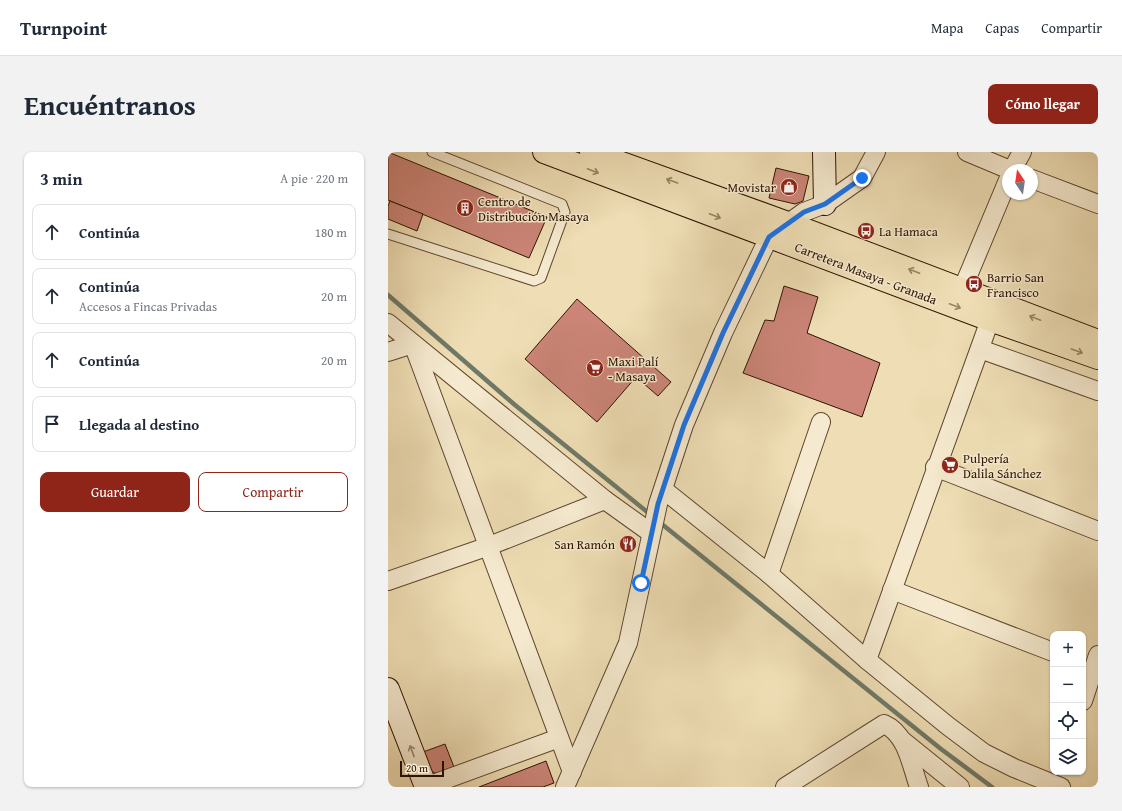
<!DOCTYPE html>
<html lang="es">
<head>
<meta charset="utf-8">
<style>
  body { margin:0; font-family:"Gentium Book Plus",serif; background:#f2f2f3; color:#1f2937 }
  .controls { position:absolute; right:12px; bottom:12px; display:grid; overflow:hidden; border-radius:8px; box-shadow:0 1px 3px #0004 }
  .controls button { width:36px; height:36px; display:grid; place-items:center; padding:0; border:0; border-bottom:1px solid #e0e1e3; background:#fff; color:#1f2937; font:20px sans-serif }
  .compass { position:absolute; left:614px; top:12px; width:36px; height:36px; border-radius:50%; background:#fff; box-shadow:0 1px 3px #0004; rotate:347deg }
  .scale { position:absolute; left:12px; bottom:10px; width:44px; box-sizing:border-box; padding-left:4px; border:2px solid #2f1400; border-top:0; font-size:11px; line-height:14px; white-space:nowrap; color:#2f1400; -webkit-text-stroke:3px #f5eacf; paint-order:stroke }
  .stop { position:absolute; width:12px; height:12px; margin:-9px; border:3px solid #1a73e8; border-radius:50%; background:#fff }
  .stop.end { background:#1a73e8; border-color:#fff; box-shadow:0 1px 4px #0008 }
  .list { margin:0; padding:0; list-style:none }
  h2 { display:flex; justify-content:space-between; align-items:center; height:52px; margin:0; padding:0 16px; font-size:17px }
  h2 small { font-size:13px; font-weight:400; color:#747a83 }
  .list li { display:grid; grid-template-columns:26px 1fr auto; gap:12px; align-items:center; box-sizing:border-box; height:56px; margin:0 8px 8px; padding:0 8px; border:1px solid #e0e1e3; border-radius:8px }
  .list b { display:block; font-size:15px; white-space:nowrap }
  .list p { margin:0; font-size:13px; white-space:nowrap; color:#747a83 }
  .list em { font-size:13px; font-style:normal; color:#747a83 }
  .actions { display:flex; gap:8px; padding:12px 16px }
  .actions a { flex:1; padding:9px 0; border:1px solid #8f2418; border-radius:8px; text-align:center; font-size:14px; color:#8f2418 }
  .actions .main { background:#8f2418; color:#fff }
  .icon { flex:none; width:22px; height:22px; fill:none; stroke:currentColor; stroke-width:2; stroke-linecap:round; stroke-linejoin:round }
  .map { position:relative; flex:none; width:710px; height:635px; overflow:hidden; border-radius:8px }
  header { display:flex; align-items:center; gap:24px; box-sizing:border-box; height:56px; padding:0 20px; background:#fff; border-bottom:1px solid #e0e1e3 }
  header strong { font-size:19px }
  nav { display:flex; gap:22px; margin-inline-start:auto; font-size:14px }
  .intro { display:flex; align-items:center; justify-content:space-between; box-sizing:border-box; height:96px; padding:0 24px }
  h1 { margin:0; font-size:28px }
  .button { padding:10px 18px; border-radius:8px; background:#8f2418; color:#fff; font-size:14px; font-weight:700 }
  main { display:flex; gap:24px; padding:0 24px }
  aside { flex:1; background:#fff; border-radius:8px; box-shadow:0 1px 3px #0004 }
  .map>svg:first-child { display:block }
  .lines { fill:none; stroke-linecap:round; stroke-linejoin:round }
  .stream { stroke:#6f7968; stroke-width:4.5 }
  .building { fill:#cc8578; stroke:#2f1400 }
  .lane-casing { stroke:#5f462d; stroke-width:11 }
  .street-casing { stroke:#5f462d; stroke-width:20 }
  .secondary-casing { stroke:#2f1400; stroke-width:24 }
  .highway-casing { stroke:#2f1400; stroke-width:24 }
  .lane { stroke:#f5eacf; stroke-width:9 }
  .street { stroke:#f5eacf; stroke-width:18 }
  .secondary { stroke:#f5eacf; stroke-width:22 }
  .highway { stroke:#efdeb5; stroke-width:22 }
  .oneway { stroke:#998364 }
  .oneway2 { stroke:#9c8a72 }
  .route { stroke:#1a73e8; stroke-width:5 }
  .labels { text-anchor:middle; stroke-width:3; stroke-linejoin:round; paint-order:stroke }
  .poi-label { font-size:13px; fill:#2f1400; stroke:#f5eacf; text-anchor:start }
  .street-label { font-size:13px; fill:#2f1400; stroke:#f5eacf }
</style>
</head>
<body>
<header>
<strong>Turnpoint</strong>
<nav><a>Mapa</a><a>Capas</a><a>Compartir</a></nav>
</header>
<div class="intro"><h1>Encuéntranos</h1><a class="button">Cómo llegar</a></div>
<main>
<aside>
<h2>3 min<small>A pie · 220 m</small></h2>
<ul class="list">
<li><svg class="icon" aria-label="ahead" viewBox="0 0 24 24"><path d="M12 20V5M6 11l6-6 6 6"/></svg><div><b>Continúa</b></div><em>180 m</em></li>
<li><svg class="icon" aria-label="ahead" viewBox="0 0 24 24"><path d="M12 20V5M6 11l6-6 6 6"/></svg><div><b>Continúa</b><p>Accesos a Fincas Privadas</p></div><em>20 m</em></li>
<li><svg class="icon" aria-label="ahead" viewBox="0 0 24 24"><path d="M12 20V5M6 11l6-6 6 6"/></svg><div><b>Continúa</b></div><em>20 m</em></li>
<li><svg class="icon" aria-label="arrive" viewBox="0 0 24 24"><path d="M6 21V4h12l-3 4 3 4H6"/></svg><div><b>Llegada al destino</b></div></li>
</ul>
<div class="actions"><a class="main">Guardar</a><a>Compartir</a></div>
</aside>
<div class="map">
<svg width="710" height="635" viewBox="0 0 710 635">
  <rect width="100%" height="100%" fill="#efdeb5"/>
  <filter id="stains"><feTurbulence type="fractalNoise" baseFrequency=".005" numOctaves="4"/><feColorMatrix values="0 0 0 0 .2 0 0 0 0 .09 0 0 0 0 .02 0 0 0 .5 -.17"/></filter>
  <radialGradient id="worn" r=".72"><stop offset=".6" stop-color="#630" stop-opacity="0"/><stop offset="1" stop-color="#630" stop-opacity=".3"/></radialGradient>
  <g class="lines">
    <g class="stream">
      <polyline points="0,143 127,253 263,363"/>
      <polyline points="270,369 553,597 604,635"/>
    </g>
  </g>
  <g class="building">
    <polygon points="0,0 159,65 141,106 0,48"/>
    <polygon points="388,16 421,24 415,49 407,52 381,46"/>
    <polygon points="2,49 35,62 29,79 0,67 0,54"/>
    <polygon points="396,134 430,145 419,181 492,211 474,265 355,221 377,168 386,169"/>
    <polygon points="189,147 283,230 270,244 248,225 209,270 137,207"/>
    <polygon points="57,592 66,615 49,622 43,619 35,600"/>
    <polygon points="158,609 166,631 155,635 91,635"/>
  </g>
  <g class="lines">
    <defs>
      <polyline id="lane" points="0,82 146,129 153,126 177,60 174,52 44,0"/>
      <g id="street">
        <polyline points="579,0 622,18"/>
        <polyline points="624,18 634,0"/>
        <polyline points="644,27 710,52"/>
        <polyline points="574,138 620,28"/>
        <polyline points="0,171 217,348"/>
        <polyline points="25,192 184,620"/>
        <polyline points="592,197 710,239"/>
        <polyline points="0,200 25,192"/>
        <polyline points="547,315 710,379"/>
        <polyline points="276,338 381,422 479,508 560,574 596,601 626,616 673,635"/>
        <polyline points="381,422 433,270"/>
        <polyline points="0,429 101,394 217,348 263,381"/>
        <polyline points="504,438 665,500"/>
        <polyline points="479,508 602,168"/>
        <polyline points="695,549 710,503"/>
        <polyline points="515,589 572,635"/>
        <polyline points="37,635 171,586"/>
        <polyline points="177,635 240,491 270,352 296,273 335,181 381,85 416,60 437,52 474,26 488,0"/>
        <path d="M397,635L496,572C519,582 523,613 531,635"/>
      </g>
      <g id="secondary">
        <polyline points="436,0 437,52"/>
        <polyline points="0,537 38,635"/>
      </g>
      <g id="highway">
        <polyline points="156,0 602,168 710,206"/>
        <polyline points="203,0 400,71 710,189"/>
      </g>
    </defs>
    <use href="#lane" class="lane-casing"/>
    <use href="#street" class="street-casing"/>
    <use href="#secondary" class="secondary-casing"/>
    <use href="#highway" class="highway-casing"/>
    <use href="#lane" class="lane"/>
    <use href="#street" class="street"/>
    <use href="#secondary" class="secondary"/>
    <use href="#highway" class="highway"/>
  </g>
  <defs><path id="oneway-shaft" d="M-6 0H5M1.5-3L5.5 0L1.5 3" fill="none" stroke-width="1.6" stroke-linecap="round" stroke-linejoin="round"/></defs>
  <g class="oneway">
    <use href="#oneway-shaft" transform="translate(205 19) rotate(21)"/>
    <use href="#oneway-shaft" transform="translate(284 29) rotate(-160)"/>
    <use href="#oneway-shaft" transform="translate(327 64) rotate(21)"/>
    <use href="#oneway-shaft" transform="translate(526 119) rotate(-159)"/>
    <use href="#oneway-shaft" transform="translate(567 154) rotate(21)"/>
    <use href="#oneway-shaft" transform="translate(647 166) rotate(-159)"/>
    <use href="#oneway-shaft" transform="translate(689 199) rotate(20)"/>
  </g>
  <use class="oneway2" href="#oneway-shaft" transform="translate(24 599) rotate(-111)"/>
  <g class="lines">
    <polyline class="route" points="253,431 270,352 296,273 335,181 381,85 416,60 437,52 474,26"/>
  </g>
  <defs>
    <symbol id="shop-disc" viewBox="-11 -11 22 22"><circle r="9.5" fill="#8f2418" stroke="#f5eacf"/><path d="M-5-2.5h2.3a2.7 3.5 0 0 1 5.4 0H5L5.5 6h-11ZM-1.5-2.5h3a1.5 2.3 0 0 0-3 0Z" fill="#fff"/></symbol>
    <symbol id="building-disc" viewBox="-11 -11 22 22"><circle r="9.5" fill="#8f2418" stroke="#f5eacf"/><path d="M-4-6H4V6H1V3H-1V6H-4ZM-2.5-4.3h1.7v1.8h-1.7ZM.8-4.3h1.7v1.8H.8ZM-2.5-1h1.7V.8h-1.7ZM.8-1h1.7V.8H.8Z" fill="#fff"/></symbol>
    <symbol id="bus-disc" viewBox="-11 -11 22 22"><circle r="9.5" fill="#8f2418" stroke="#f5eacf"/><path d="M-5-6H5V4H4V6H2V4H-2V6H-4V4H-5ZM-3.5-4V0h7V-4ZM-3.5 1.2v1.5H-2V1.2ZM2 1.2v1.5H3.5V1.2Z" fill="#fff"/></symbol>
    <symbol id="supermarket-disc" viewBox="-11 -11 22 22"><circle r="9.5" fill="#8f2418" stroke="#f5eacf"/><path d="M-6-5.5h2.5l.6 2H6L4.5 2H-2.5L-4.4-4H-6ZM-1.5 3.2a1.3 1.3 0 1 0 .1 0ZM3 3.2a1.3 1.3 0 1 0 .1 0Z" fill="#fff"/></symbol>
    <symbol id="restaurant-disc" viewBox="-11 -11 22 22"><circle r="9.5" fill="#8f2418" stroke="#f5eacf"/><path d="M-5-6h1v4h1v-4h1v4h1v-4h1v5L-1.5 .5V6h-2V.5L-5-1ZM5-6V6H3V1.5H1.5Q1.5-4 5-6Z" fill="#fff"/></symbol>
  </defs>
  <g fill-rule="evenodd">
    <use href="#shop-disc" x="391" y="25" width="20" height="20"/>
    <use href="#building-disc" x="67" y="46" width="20" height="20"/>
    <use href="#bus-disc" x="468" y="69" width="20" height="20"/>
    <use href="#bus-disc" x="576" y="122" width="20" height="20"/>
    <use href="#supermarket-disc" x="197" y="206" width="20" height="20"/>
    <use href="#supermarket-disc" x="552" y="303" width="20" height="20"/>
    <use href="#restaurant-disc" x="230" y="382" width="20" height="20"/>
  </g>
  <g class="labels">
    <g class="poi-label">
      <text x="388" y="40" text-anchor="end">Movistar</text>
      <text x="90" y="54">Centro de<tspan x="90" dy="15">Distribución Masaya</tspan></text>
      <text x="491" y="84">La Hamaca</text>
      <text x="599" y="130">Barrio San<tspan x="599" dy="15">Francisco</tspan></text>
      <text x="220" y="214">Maxi Palí<tspan x="220" dy="15">- Masaya</tspan></text>
      <text x="575" y="311">Pulpería<tspan x="575" dy="15">Dalila Sánchez</tspan></text>
      <text x="227" y="397" text-anchor="end">San Ramón</text>
    </g>
    <g class="street-label">
      <text transform="translate(478 121) rotate(21)" y="5">Carretera Masaya - Granada</text>
    </g>
  </g>
  <rect width="100%" height="100%" filter="url(#stains)"/>
  <rect width="100%" height="100%" fill="url(#worn)"/>
</svg>
<div class="controls">
<button>+</button>
<button>−</button>
<button><svg class="icon" aria-label="locate" viewBox="0 0 24 24"><circle cx="12" cy="12" r="6"/><path d="M12 2v4M12 18v4M2 12h4M18 12h4"/></svg></button>
<button><svg class="icon" aria-label="layers" viewBox="0 0 24 24"><path d="M12 4l9 5-9 5-9-5zM3 14l9 5 9-5"/></svg></button>
</div>
<svg class="compass" viewBox="-18 -18 36 36"><path d="M0-13l5 13h-10z" fill="#e53935"/><path d="M0 13l5-13h-10z" fill="#747a83"/></svg>
<div class="scale">20 m</div>
<div class="stop" style="left:253px;top:431px"></div>
<div class="stop end" style="left:474px;top:26px"></div>
</div>
</main>
</body>
</html>
